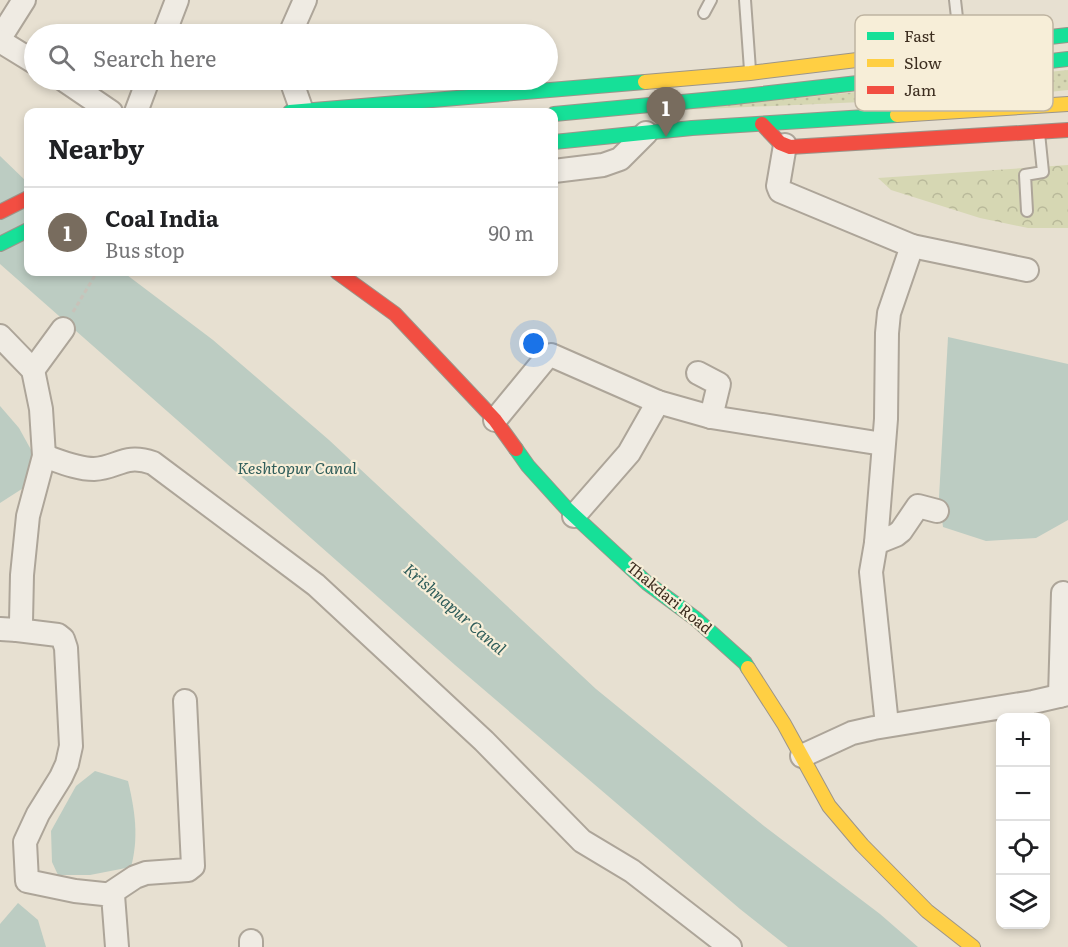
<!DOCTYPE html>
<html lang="en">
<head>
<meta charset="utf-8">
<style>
  body { margin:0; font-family:Literata,serif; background:#f2f2f2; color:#202124 }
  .controls { position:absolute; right:18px; bottom:18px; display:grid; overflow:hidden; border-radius:12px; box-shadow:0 3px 9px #0003 }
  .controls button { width:54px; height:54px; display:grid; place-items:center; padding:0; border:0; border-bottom:2px solid #e0e0e0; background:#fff; color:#202124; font:30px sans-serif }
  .you { position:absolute; left:534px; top:344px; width:21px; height:21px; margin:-15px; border:4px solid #fff; border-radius:50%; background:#1a73e8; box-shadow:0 0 0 9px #1a73e833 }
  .badge { display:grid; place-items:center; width:39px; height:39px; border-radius:50%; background:#786c5e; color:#fff; font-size:20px; font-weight:700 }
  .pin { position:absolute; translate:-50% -50px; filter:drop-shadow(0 2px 3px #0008) }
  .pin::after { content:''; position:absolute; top:32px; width:21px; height:18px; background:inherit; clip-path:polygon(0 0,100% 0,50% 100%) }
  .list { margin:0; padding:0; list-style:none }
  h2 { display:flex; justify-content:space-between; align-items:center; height:78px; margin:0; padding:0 24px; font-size:26px }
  h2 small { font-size:20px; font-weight:400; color:#757577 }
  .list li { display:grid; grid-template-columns:39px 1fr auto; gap:18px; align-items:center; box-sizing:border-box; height:90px; padding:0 24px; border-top:2px solid #e0e0e0 }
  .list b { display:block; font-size:22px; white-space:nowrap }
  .list p { margin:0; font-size:20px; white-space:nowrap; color:#757577 }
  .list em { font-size:20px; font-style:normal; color:#757577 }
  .icon { flex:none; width:33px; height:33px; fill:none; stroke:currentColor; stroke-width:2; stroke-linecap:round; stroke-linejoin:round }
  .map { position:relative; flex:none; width:1068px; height:947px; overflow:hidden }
  .search { position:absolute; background:#fff; box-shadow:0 3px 9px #0003; left:24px; top:24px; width:534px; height:66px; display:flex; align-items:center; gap:15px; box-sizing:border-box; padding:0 21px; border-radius:33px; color:#757577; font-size:22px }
  .panel { position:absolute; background:#fff; box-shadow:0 3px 9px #0003; left:24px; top:108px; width:534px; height:168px; border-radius:12px }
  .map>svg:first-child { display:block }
  .grass { fill:url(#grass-dots) }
  .forest { fill:url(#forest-crowns) }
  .water { fill:#bcccc2 }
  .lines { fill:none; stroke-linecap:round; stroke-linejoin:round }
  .lane-casing { stroke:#ada599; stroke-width:14 }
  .street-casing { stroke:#ada599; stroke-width:26 }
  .fast-casing { stroke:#9c958a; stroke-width:16 }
  .slow-casing { stroke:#9c958a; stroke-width:16 }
  .jam-casing { stroke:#9c958a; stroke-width:16 }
  .path { stroke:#c8c2b9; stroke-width:3; stroke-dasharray:4.5 3; stroke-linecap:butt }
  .lane { stroke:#efebe3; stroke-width:10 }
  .street { stroke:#efebe3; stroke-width:22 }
  .fast { stroke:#16e098; stroke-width:14 }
  .slow { stroke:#ffcf43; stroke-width:14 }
  .jam { stroke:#f24e42; stroke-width:14 }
  .labels { text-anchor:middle; stroke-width:4.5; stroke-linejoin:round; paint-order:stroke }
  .street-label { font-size:15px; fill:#3d2e20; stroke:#f7eed8 }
  .water-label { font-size:16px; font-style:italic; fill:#2f5d5a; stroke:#f7eed8 }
  .key { fill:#f7eed8; stroke:#bfb4a1; stroke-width:1.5 }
  .key-label { font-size:16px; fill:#3d2e20 }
</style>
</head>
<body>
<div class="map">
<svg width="1068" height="947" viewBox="0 0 1068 947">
  <defs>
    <pattern id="grass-dots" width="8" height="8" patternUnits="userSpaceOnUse" patternTransform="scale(1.5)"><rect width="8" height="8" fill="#d6d7b3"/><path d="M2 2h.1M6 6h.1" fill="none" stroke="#b9b99a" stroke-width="1.8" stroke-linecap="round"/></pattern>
    <pattern id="forest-crowns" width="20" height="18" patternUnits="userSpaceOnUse" patternTransform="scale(1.5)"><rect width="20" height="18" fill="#d6d7b3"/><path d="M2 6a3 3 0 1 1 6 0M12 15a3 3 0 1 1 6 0" fill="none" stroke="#b9b99a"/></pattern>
  </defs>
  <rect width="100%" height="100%" fill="#e7e0d1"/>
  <polygon class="grass" points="1068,70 1068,90 1020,95 681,110"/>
  <polygon class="forest" points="1068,165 1068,228 1028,228 980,218 891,190 878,178"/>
  <g class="water">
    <polygon points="0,156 28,183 28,272 123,272 213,340 329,440 596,689 764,826 880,914 918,947 788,947 740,909 455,665 0,264"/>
    <polygon points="948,337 1068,364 1068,520 1036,538 986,541 943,527 939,497"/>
    <polygon points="0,406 19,428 35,457 28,485 0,503"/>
    <path d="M95,771L128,781C135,811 139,837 131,867L90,875H58L52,862L51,831L76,786Z"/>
    <polygon points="18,903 38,920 46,947 0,947 0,924"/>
  </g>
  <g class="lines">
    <defs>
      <g id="lane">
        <polyline points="745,0 750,70"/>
        <polyline points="955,0 960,44"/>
        <polyline points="704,13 711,0"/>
        <polyline points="1027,211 1025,175 1043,172 1039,133"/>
      </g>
      <g id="street">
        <polyline points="164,34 177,0"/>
        <polyline points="290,34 305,0"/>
        <polyline points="0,38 24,0"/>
        <polyline points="0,41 34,62"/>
        <polyline points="64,80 111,112"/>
        <polyline points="291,80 302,111"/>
        <polyline points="136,112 148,80"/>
        <polyline points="785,145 778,186 780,191 912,246 889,313 887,333 886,419 876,543 871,572 887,725"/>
        <polyline points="554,171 603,165 620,159 646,133"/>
        <polyline points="912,246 1027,270"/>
        <polyline points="0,336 33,370 41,409 44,456 28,516 22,575 21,622 17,630 0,629"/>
        <polyline points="33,370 63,329"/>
        <polyline points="698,373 719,384 711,417"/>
        <polyline points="495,420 546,358 551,355 658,402 711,417 883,444"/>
        <path d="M44,456C59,461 77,469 94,469C118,468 124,453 153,463L316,585L484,741L582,841L632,871L730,947"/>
        <polyline points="574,516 629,453 658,402"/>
        <polyline points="876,543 896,535 901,531 918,506 937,511"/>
        <polyline points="17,630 58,635 63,639 66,648 71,746 67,764 61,777 38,814 25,842 27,881 75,891 113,895 117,947"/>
        <polyline points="1060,696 1063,593"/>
        <polyline points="802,756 852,733 874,728 1033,702 1068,694"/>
        <polyline points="108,895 135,877 146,873 188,870 193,866 185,701"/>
        <polyline points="251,947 251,941"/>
      </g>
      <g id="fast">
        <polyline points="989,44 1068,35"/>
        <polyline points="290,112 645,82"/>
        <polyline points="554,114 735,97 1068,59"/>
        <polyline points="554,142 692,128 897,115"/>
        <polyline points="0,244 28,230"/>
        <polyline points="516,449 528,466 567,509 647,583 696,619 745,663 748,668"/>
      </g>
      <g id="slow">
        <polyline points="645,82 750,73 989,44"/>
        <polyline points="897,115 1068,104"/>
        <polyline points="748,668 784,724 829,806 862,845 927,911 973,947"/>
      </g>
      <g id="jam">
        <polyline points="762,124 780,143 790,147 1068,130"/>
        <polyline points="0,212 28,198"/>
        <polyline points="337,272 395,314 495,420 516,449"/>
      </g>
    </defs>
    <use href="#lane" class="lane-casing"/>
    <use href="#street" class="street-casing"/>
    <use href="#fast" class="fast-casing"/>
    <use href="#slow" class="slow-casing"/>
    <use href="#jam" class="jam-casing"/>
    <polyline class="path" points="73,312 97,272"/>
    <use href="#lane" class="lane"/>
    <use href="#street" class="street"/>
    <use href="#fast" class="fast"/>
    <use href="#slow" class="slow"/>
    <use href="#jam" class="jam"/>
  </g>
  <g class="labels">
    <g class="street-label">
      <text transform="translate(669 598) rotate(39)" y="5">Thakdari Road</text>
    </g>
    <g class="water-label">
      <text x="297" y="474">Keshtopur Canal</text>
      <text transform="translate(455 609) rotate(41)" y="6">Krishnapur Canal</text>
    </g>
  </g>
  <rect x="855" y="15" width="198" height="96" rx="9" class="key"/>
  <rect x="867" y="32" width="27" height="8" fill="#16e098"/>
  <rect x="867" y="59" width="27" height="8" fill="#ffcf43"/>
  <rect x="867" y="86" width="27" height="8" fill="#f24e42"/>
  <g class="key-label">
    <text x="904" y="42">Fast</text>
    <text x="904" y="69">Slow</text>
    <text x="904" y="96">Jam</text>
  </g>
</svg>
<div class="controls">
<button>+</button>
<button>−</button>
<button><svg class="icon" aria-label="locate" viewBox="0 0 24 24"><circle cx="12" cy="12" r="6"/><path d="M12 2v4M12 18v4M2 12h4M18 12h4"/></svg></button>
<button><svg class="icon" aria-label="layers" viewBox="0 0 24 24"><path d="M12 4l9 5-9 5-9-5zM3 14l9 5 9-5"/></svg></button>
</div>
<div class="you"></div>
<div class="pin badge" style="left:666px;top:137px">1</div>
<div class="search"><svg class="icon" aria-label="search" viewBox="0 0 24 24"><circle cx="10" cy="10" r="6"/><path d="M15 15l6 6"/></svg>Search here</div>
<section class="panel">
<h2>Nearby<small></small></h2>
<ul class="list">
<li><span class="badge">1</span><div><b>Coal India</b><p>Bus stop</p></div><em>90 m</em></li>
</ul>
</section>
</div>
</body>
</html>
